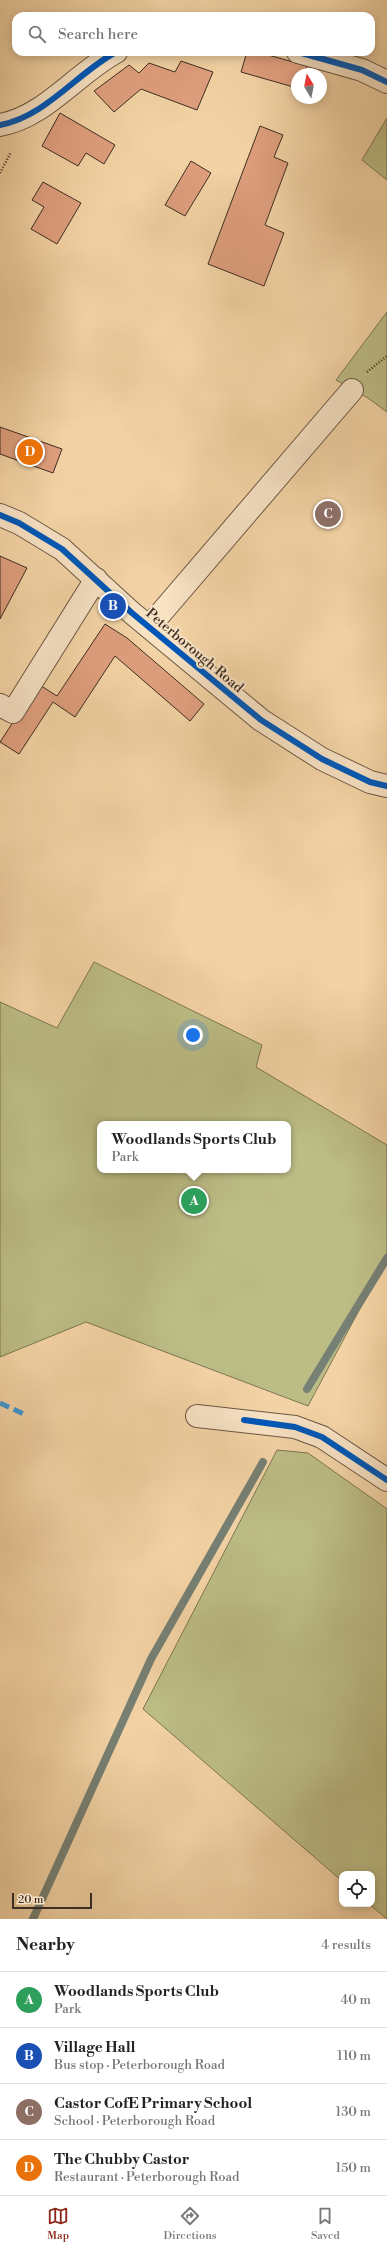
<!DOCTYPE html>
<html lang="en">
<head>
<meta charset="utf-8">
<style>
  body { margin:0; font-family:"Libre Bodoni",serif; background:#f6f6f6; color:#222 }
  .controls { position:absolute; right:12px; bottom:12px; display:grid; overflow:hidden; border-radius:8px; box-shadow:0 2px 10px #0003 }
  .controls button { width:36px; height:36px; display:grid; place-items:center; padding:0; border:0; border-bottom:1px solid #e0e0e0; background:#fff; color:#222; font:20px sans-serif }
  .compass { position:absolute; left:291px; top:68px; width:36px; height:36px; border-radius:50%; background:#fff; box-shadow:0 2px 10px #0003; rotate:350deg }
  .scale { position:absolute; left:12px; bottom:10px; width:80px; box-sizing:border-box; padding-left:4px; border:2px solid #3e2e22; border-top:0; font-size:11px; line-height:14px; white-space:nowrap; color:#3e2e22; -webkit-text-stroke:3px #f7e2c4; paint-order:stroke }
  .you { position:absolute; left:193px; top:1035px; width:14px; height:14px; margin:-10px; border:3px solid #fff; border-radius:50%; background:#1a73e8; box-shadow:0 0 0 6px #1a73e833 }
  .badge { display:grid; place-items:center; width:26px; height:26px; border-radius:50%; background:#8f2418; color:#fff; font-size:13px; font-weight:700 }
  .pin { position:absolute; translate:-50% -50%; border:2px solid #fff; box-shadow:0 1px 4px #0006 }
  .popup { position:absolute; left:97px; top:1121px; width:194px; height:52px; box-sizing:border-box; display:grid; place-content:center; border-radius:8px; background:#fff; filter:drop-shadow(0 1px 3px #0005); font-size:13px; white-space:nowrap; color:#767676 }
  .popup b { font-size:15px; color:#222 }
  .popup::after { content:''; position:absolute; left:50%; top:100%; margin-left:-8px; border:8px solid transparent; border-top-color:#fff }
  .list { margin:0; padding:0; list-style:none }
  h2 { display:flex; justify-content:space-between; align-items:center; height:52px; margin:0; padding:0 16px; font-size:17px }
  h2 small { font-size:13px; font-weight:400; color:#767676 }
  .list li { display:grid; grid-template-columns:26px 1fr auto; gap:12px; align-items:center; box-sizing:border-box; height:56px; padding:0 16px; border-top:1px solid #e0e0e0 }
  .list b { display:block; font-size:15px; white-space:nowrap }
  .list p { margin:0; font-size:13px; white-space:nowrap; color:#767676 }
  .list em { font-size:13px; font-style:normal; color:#767676 }
  .icon { flex:none; width:22px; height:22px; fill:none; stroke:currentColor; stroke-width:2; stroke-linecap:round; stroke-linejoin:round }
  .map { position:relative; flex:none; width:387px; height:1919px; overflow:hidden }
  .search { position:absolute; background:#fff; box-shadow:0 2px 10px #0003; left:12px; right:12px; top:12px; height:44px; display:flex; align-items:center; gap:10px; box-sizing:border-box; padding:0 14px; border-radius:12px; color:#767676; font-size:15px }
  .sheet { height:276px; background:#fff }
  nav { display:flex; justify-content:space-around; align-items:center; box-sizing:border-box; height:56px; border-top:1px solid #e0e0e0; background:#fff; font-size:11px; color:#767676 }
  nav a { display:grid; justify-items:center; gap:2px }
  nav .on { color:#8f2418 }
  .map>svg:first-child { display:block }
  .green { fill:#bcbc85; stroke:#7d7554; fill-rule:evenodd }
  .lines { fill:none; stroke-linecap:round; stroke-linejoin:round }
  .stream { stroke:#768074; stroke-width:8 }
  .building { fill:#df9f7e; stroke:#3e2e22 }
  .minor-casing { stroke:#6b5743; stroke-width:24 }
  .path { stroke:#3e2e22; stroke-width:2.5; stroke-dasharray:1 2; stroke-linecap:butt }
  .minor { stroke:#f7e2c4; stroke-width:22 }
  .quiet { stroke:#3f97d5; stroke-width:5; stroke-dasharray:10 5; stroke-linecap:butt }
  .cycleway-casing { stroke:#f7e2c4; stroke-width:8 }
  .cycleway { stroke:#0057b8; stroke-width:6 }
  .labels { text-anchor:middle; stroke-width:4; stroke-linejoin:round; paint-order:stroke }
  .street-label { font-size:14px; fill:#3e2e22; stroke:#f7e2c4 }
</style>
</head>
<body>
<div class="map">
<svg width="387" height="1919" viewBox="0 0 387 1919">
  <rect width="100%" height="100%" fill="#f3d3a5"/>
  <filter id="stains"><feTurbulence type="fractalNoise" baseFrequency=".005" numOctaves="4"/><feColorMatrix values="0 0 0 0 .2 0 0 0 0 .09 0 0 0 0 .02 0 0 0 .5 -.17"/></filter>
  <radialGradient id="worn" r=".72"><stop offset=".6" stop-color="#630" stop-opacity="0"/><stop offset="1" stop-color="#630" stop-opacity=".3"/></radialGradient>
  <g class="green">
    <polygon points="387,118 387,180 362,160"/>
    <polygon points="387,312 387,412 368,398 336,380"/>
    <path d="M94,962L262,1045L256,1067L387,1145V1258L308,1406L86,1322L0,1357V1002L57,1028ZM100,1124H288V1170H100Z"/>
    <polygon points="277,1450 308,1453 387,1509 387,1919 369,1904 372,1904 372,1874 342,1874 342,1881 143,1709"/>
  </g>
  <g class="lines">
    <g class="stream">
      <polyline points="307,1389 387,1258"/>
      <polyline points="33,1919 151,1659 263,1462"/>
    </g>
  </g>
  <g class="building">
    <polygon points="247,52 258,52 307,66 304,74 297,74 297,88 241,72"/>
    <polygon points="181,61 213,72 197,110 141,89 114,112 94,91 129,65 139,73 149,63 175,72"/>
    <polygon points="60,113 115,145 104,164 86,153 78,166 42,146"/>
    <polygon points="260,126 283,135 274,157 288,163 265,225 284,233 264,286 208,264"/>
    <polygon points="191,161 211,173 185,216 165,205"/>
    <polygon points="43,182 81,203 57,244 31,229 44,207 32,200"/>
    <polygon points="0,427 62,449 53,473 0,454"/>
    <polygon points="0,556 27,568 0,619"/>
    <polygon points="105,624 127,638 204,704 190,721 115,656 75,717 53,702 19,754 0,742 38,684 57,696"/>
  </g>
  <g class="lines">
    <defs>
      <g id="minor">
        <polyline points="298,52 362,70 387,82"/>
        <path d="M0,125C45,117 77,73 116,52"/>
        <polyline points="0,515 19,523 62,549 132,613 261,720 322,759 370,782 387,786"/>
        <polyline points="149,627 352,390"/>
        <polyline points="0,705 13,712 96,579"/>
        <polyline points="197,1416 295,1427 322,1437 387,1480"/>
      </g>
    </defs>
    <use href="#minor" class="minor-casing"/>
    <g class="path">
      <polyline points="0,173 11,152"/>
      <polyline points="367,372 387,356"/>
    </g>
    <use href="#minor" class="minor"/>
    <polyline class="quiet" points="0,1403 24,1414"/>
    <defs>
      <g id="cycleway">
        <polyline points="298,52 362,70 387,82"/>
        <path d="M0,125C45,117 77,73 116,52"/>
        <polyline points="0,515 19,523 62,549 132,613 261,720 322,759 370,782 387,786"/>
        <polyline points="244,1420 295,1427 322,1437 387,1480"/>
      </g>
    </defs>
    <use href="#cycleway" class="cycleway-casing"/>
    <use href="#cycleway" class="cycleway"/>
  </g>
  <g class="labels">
    <g class="street-label">
      <text transform="translate(195 650) rotate(40)" y="5">Peterborough Road</text>
    </g>
  </g>
  <rect width="100%" height="100%" filter="url(#stains)"/>
  <rect width="100%" height="100%" fill="url(#worn)"/>
</svg>
<div class="controls">
<button><svg class="icon" aria-label="locate" viewBox="0 0 24 24"><circle cx="12" cy="12" r="6"/><path d="M12 2v4M12 18v4M2 12h4M18 12h4"/></svg></button>
</div>
<svg class="compass" viewBox="-18 -18 36 36"><path d="M0-13l5 13h-10z" fill="#e53935"/><path d="M0 13l5-13h-10z" fill="#767676"/></svg>
<div class="scale">20 m</div>
<div class="you"></div>
<div class="pin badge" style="left:194px;top:1201px;background:#2e9e5b">A</div>
<div class="popup"><b>Woodlands Sports Club</b>Park</div>
<div class="pin badge" style="left:113px;top:606px;background:#1a4fb4">B</div>
<div class="pin badge" style="left:328px;top:514px;background:#8d6e63">C</div>
<div class="pin badge" style="left:30px;top:452px;background:#e8710a">D</div>
<div class="search"><svg class="icon" aria-label="search" viewBox="0 0 24 24"><circle cx="10" cy="10" r="6"/><path d="M15 15l6 6"/></svg>Search here</div>
</div>
<section class="sheet">
<h2>Nearby<small>4 results</small></h2>
<ul class="list">
<li><span class="badge" style="background:#2e9e5b">A</span><div><b>Woodlands Sports Club</b><p>Park</p></div><em>40 m</em></li>
<li><span class="badge" style="background:#1a4fb4">B</span><div><b>Village Hall</b><p>Bus stop · Peterborough Road</p></div><em>110 m</em></li>
<li><span class="badge" style="background:#8d6e63">C</span><div><b>Castor CofE Primary School</b><p>School · Peterborough Road</p></div><em>130 m</em></li>
<li><span class="badge" style="background:#e8710a">D</span><div><b>The Chubby Castor</b><p>Restaurant · Peterborough Road</p></div><em>150 m</em></li>
</ul>
</section>
<nav>
<a class="on"><svg class="icon" aria-label="map" viewBox="0 0 24 24"><path d="M3 6l6-2 6 2 6-2v14l-6 2-6-2-6 2zM9 4v14M15 6v14"/></svg>Map</a>
<a><svg class="icon" aria-label="directions" viewBox="0 0 24 24"><path d="M12 3l9 9-9 9-9-9zM9 14v-3h6M13 9l2 2-2 2"/></svg>Directions</a>
<a><svg class="icon" aria-label="saved" viewBox="0 0 24 24"><path d="M7 4h10v16l-5-4-5 4z"/></svg>Saved</a>
</nav>
</body>
</html>
